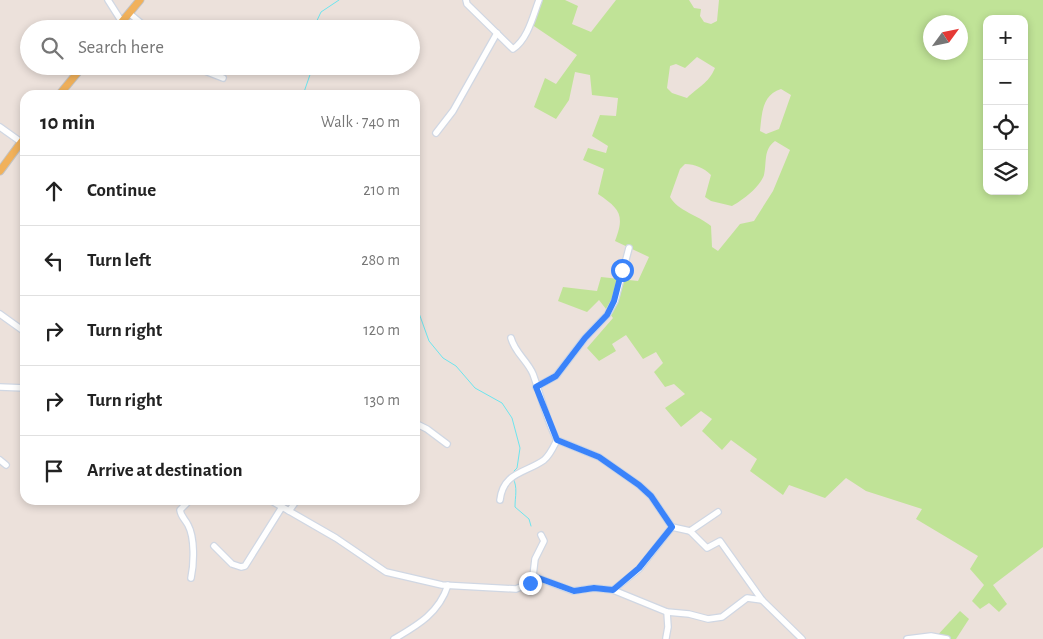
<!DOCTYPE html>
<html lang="en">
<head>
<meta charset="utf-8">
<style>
  body { margin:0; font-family:"Alegreya Sans",sans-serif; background:#f2f2f2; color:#222 }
  .controls { position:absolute; right:15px; top:15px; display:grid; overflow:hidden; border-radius:10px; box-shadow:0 2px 8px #0003 }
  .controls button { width:45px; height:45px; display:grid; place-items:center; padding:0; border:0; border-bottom:1px solid #e0e0e0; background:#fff; color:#222; font:25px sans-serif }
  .compass { position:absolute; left:923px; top:15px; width:45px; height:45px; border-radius:50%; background:#fff; box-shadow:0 2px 8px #0003; rotate:57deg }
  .stop { position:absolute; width:15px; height:15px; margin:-11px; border:4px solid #3a83fa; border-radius:50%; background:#fff }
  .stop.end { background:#3a83fa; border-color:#fff; box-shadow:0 1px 5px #0008 }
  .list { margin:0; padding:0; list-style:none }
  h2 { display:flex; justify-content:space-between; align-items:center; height:65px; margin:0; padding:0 20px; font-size:21px }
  h2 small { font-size:16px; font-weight:400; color:#767676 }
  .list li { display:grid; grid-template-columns:32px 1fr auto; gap:15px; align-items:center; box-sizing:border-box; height:70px; padding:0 20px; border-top:1px solid #e0e0e0 }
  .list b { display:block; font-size:19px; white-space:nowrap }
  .list em { font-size:16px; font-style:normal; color:#767676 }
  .icon { flex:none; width:28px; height:28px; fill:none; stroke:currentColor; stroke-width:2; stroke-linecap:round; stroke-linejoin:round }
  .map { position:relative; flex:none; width:1043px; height:639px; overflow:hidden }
  .search { position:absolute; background:#fff; box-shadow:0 2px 8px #0003; left:20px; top:20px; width:400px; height:55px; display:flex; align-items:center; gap:12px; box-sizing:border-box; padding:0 18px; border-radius:28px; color:#767676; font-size:19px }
  .panel { position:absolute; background:#fff; box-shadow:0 2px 8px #0003; left:20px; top:90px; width:400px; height:415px; border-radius:15px }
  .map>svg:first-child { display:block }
  .green { fill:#c0e397; fill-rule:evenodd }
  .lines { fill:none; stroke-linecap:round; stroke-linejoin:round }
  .stream { stroke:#6de5ef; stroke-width:1 }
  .minor-casing { stroke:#d0d7e3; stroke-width:8 }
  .major-casing { stroke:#c3c3c3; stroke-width:9 }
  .minor { stroke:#fff; stroke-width:5.5 }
  .major { stroke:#f1b15b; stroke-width:7 }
  .route { stroke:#3a83fa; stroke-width:6 }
</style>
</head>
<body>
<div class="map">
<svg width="1043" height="639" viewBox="0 0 1043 639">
  <rect width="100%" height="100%" fill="#ece1db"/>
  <g class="green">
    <path d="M537,0H565L578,6L572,24L591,32L616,0H689L694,8L701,9L700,16L704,22L711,24L717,21L719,0H1043V547L993,585L1007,604L999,612L989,603L980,609L972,601L984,585L970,569L978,556L916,519L922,509L866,491L846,478L825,498L789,485L783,495L750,471L757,459L731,440L722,450L702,431L712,419L701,411L681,427L665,408L685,394L674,384L665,387L654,372L663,363L656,352L643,359L626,335L612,344L616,351L599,361L587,348L613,318L599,300L587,312L558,301L563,287L597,291L601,277L638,281L649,257L615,241C625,215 620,209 598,194L604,169L583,160L588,148L606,153L608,146L592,136L600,115L616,116L618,98L592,95L590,75L575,72L569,100L556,119L534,107L545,78L556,84L577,55L528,22ZM987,19H1024V191H987ZM930,22H960V52H930ZM697,57L715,68C708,84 699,86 687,98L672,93L667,88L670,66L676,64L685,68ZM781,89L791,95L779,129L766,134L760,131C762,113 762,95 781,89ZM775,141L790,150L773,191L754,221L740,224L718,251L712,247L711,226C698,215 678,211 670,197L680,169L685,164C695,164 704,168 711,175L705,197L711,201L732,206C743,200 760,187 764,175C767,162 763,150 775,141Z"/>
    <polygon points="960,611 969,619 956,639 934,639"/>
  </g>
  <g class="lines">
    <g class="stream">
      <polyline points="313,29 321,12 339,0"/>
      <polyline points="303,95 313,66"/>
      <polyline points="415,302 429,341 443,358 456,366 475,388 502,403 512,418 520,448 517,468 514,471"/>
      <path d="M513,478C518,488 515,496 515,507L529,519L531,526"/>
    </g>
    <defs>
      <g id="minor">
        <polyline points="108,0 122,22"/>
        <path d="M466,0L467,4L513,49C528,39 533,16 539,0"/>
        <polyline points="129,13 148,29"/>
        <polyline points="192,66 223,78"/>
        <polyline points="0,127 21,142"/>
        <polyline points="436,133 453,111 497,33"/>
        <polyline points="0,314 25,332"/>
        <path d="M511,338C515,353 527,360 533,374C541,396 546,419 557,440L599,457L639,485L651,496L672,527L690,531L718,512"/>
        <polyline points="0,387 25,388"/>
        <polyline points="536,387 556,376 585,338 607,315 615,301 629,248"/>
        <polyline points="415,423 427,429 447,444"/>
        <polyline points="0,460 6,465"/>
        <path d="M190,500L180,510C181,517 185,519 188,525C195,538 194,564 191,578"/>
        <polyline points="270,500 336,538 386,572 442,585 516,589 530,583 533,576 573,591 594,588 613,590 639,569 672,527"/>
        <path d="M500,500C503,472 526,473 544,460C550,455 554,446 557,440"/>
        <polyline points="289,511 297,500"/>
        <polyline points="690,531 707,548 720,541 762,600 802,639"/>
        <polyline points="214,546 232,564 241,567 245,566 282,507"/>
        <polyline points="533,576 535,559 544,541 541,535"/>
        <polyline points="613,590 667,612 689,614 708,619 722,617 747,598 762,600"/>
        <polyline points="666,638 668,627 667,612"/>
        <path d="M394,639C418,625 439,613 448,585"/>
        <polyline points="907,639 931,636 947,639"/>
      </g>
      <g id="major">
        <polyline points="116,29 140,0"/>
        <polyline points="59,95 83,66"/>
        <polyline points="0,171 25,137"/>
      </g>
    </defs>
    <use href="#minor" class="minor-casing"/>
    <use href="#major" class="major-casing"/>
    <use href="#minor" class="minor"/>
    <use href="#major" class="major"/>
  </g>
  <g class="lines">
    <polyline class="route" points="530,583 533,576 574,591 594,588 613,590 639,568 672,527 651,496 639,485 599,457 557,440 536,387 556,376 585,338 607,315 614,301 622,270"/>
  </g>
</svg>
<div class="controls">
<button>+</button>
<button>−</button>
<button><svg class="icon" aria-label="locate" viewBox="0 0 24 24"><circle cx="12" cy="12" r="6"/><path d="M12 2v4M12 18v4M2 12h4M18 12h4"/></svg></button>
<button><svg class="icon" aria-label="layers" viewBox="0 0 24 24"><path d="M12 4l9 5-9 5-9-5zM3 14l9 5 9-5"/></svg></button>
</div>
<svg class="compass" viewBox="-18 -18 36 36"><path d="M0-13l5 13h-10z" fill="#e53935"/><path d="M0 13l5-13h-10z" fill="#767676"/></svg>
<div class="stop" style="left:622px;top:270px"></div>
<div class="stop end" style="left:530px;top:583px"></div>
<div class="search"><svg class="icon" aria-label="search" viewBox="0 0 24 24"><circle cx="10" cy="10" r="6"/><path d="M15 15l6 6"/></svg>Search here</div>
<section class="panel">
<h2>10 min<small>Walk · 740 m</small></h2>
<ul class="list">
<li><svg class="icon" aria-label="ahead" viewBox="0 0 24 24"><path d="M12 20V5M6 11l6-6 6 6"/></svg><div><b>Continue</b></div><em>210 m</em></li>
<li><svg class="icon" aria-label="left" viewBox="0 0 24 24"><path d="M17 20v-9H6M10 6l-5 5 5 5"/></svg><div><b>Turn left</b></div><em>280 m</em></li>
<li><svg class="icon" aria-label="right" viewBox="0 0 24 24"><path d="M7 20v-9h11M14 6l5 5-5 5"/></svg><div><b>Turn right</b></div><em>120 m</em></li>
<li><svg class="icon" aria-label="right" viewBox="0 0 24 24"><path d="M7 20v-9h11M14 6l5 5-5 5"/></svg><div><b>Turn right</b></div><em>130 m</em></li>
<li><svg class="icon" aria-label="arrive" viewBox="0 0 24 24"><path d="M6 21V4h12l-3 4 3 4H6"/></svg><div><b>Arrive at destination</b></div></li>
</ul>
</section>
</div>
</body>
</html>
